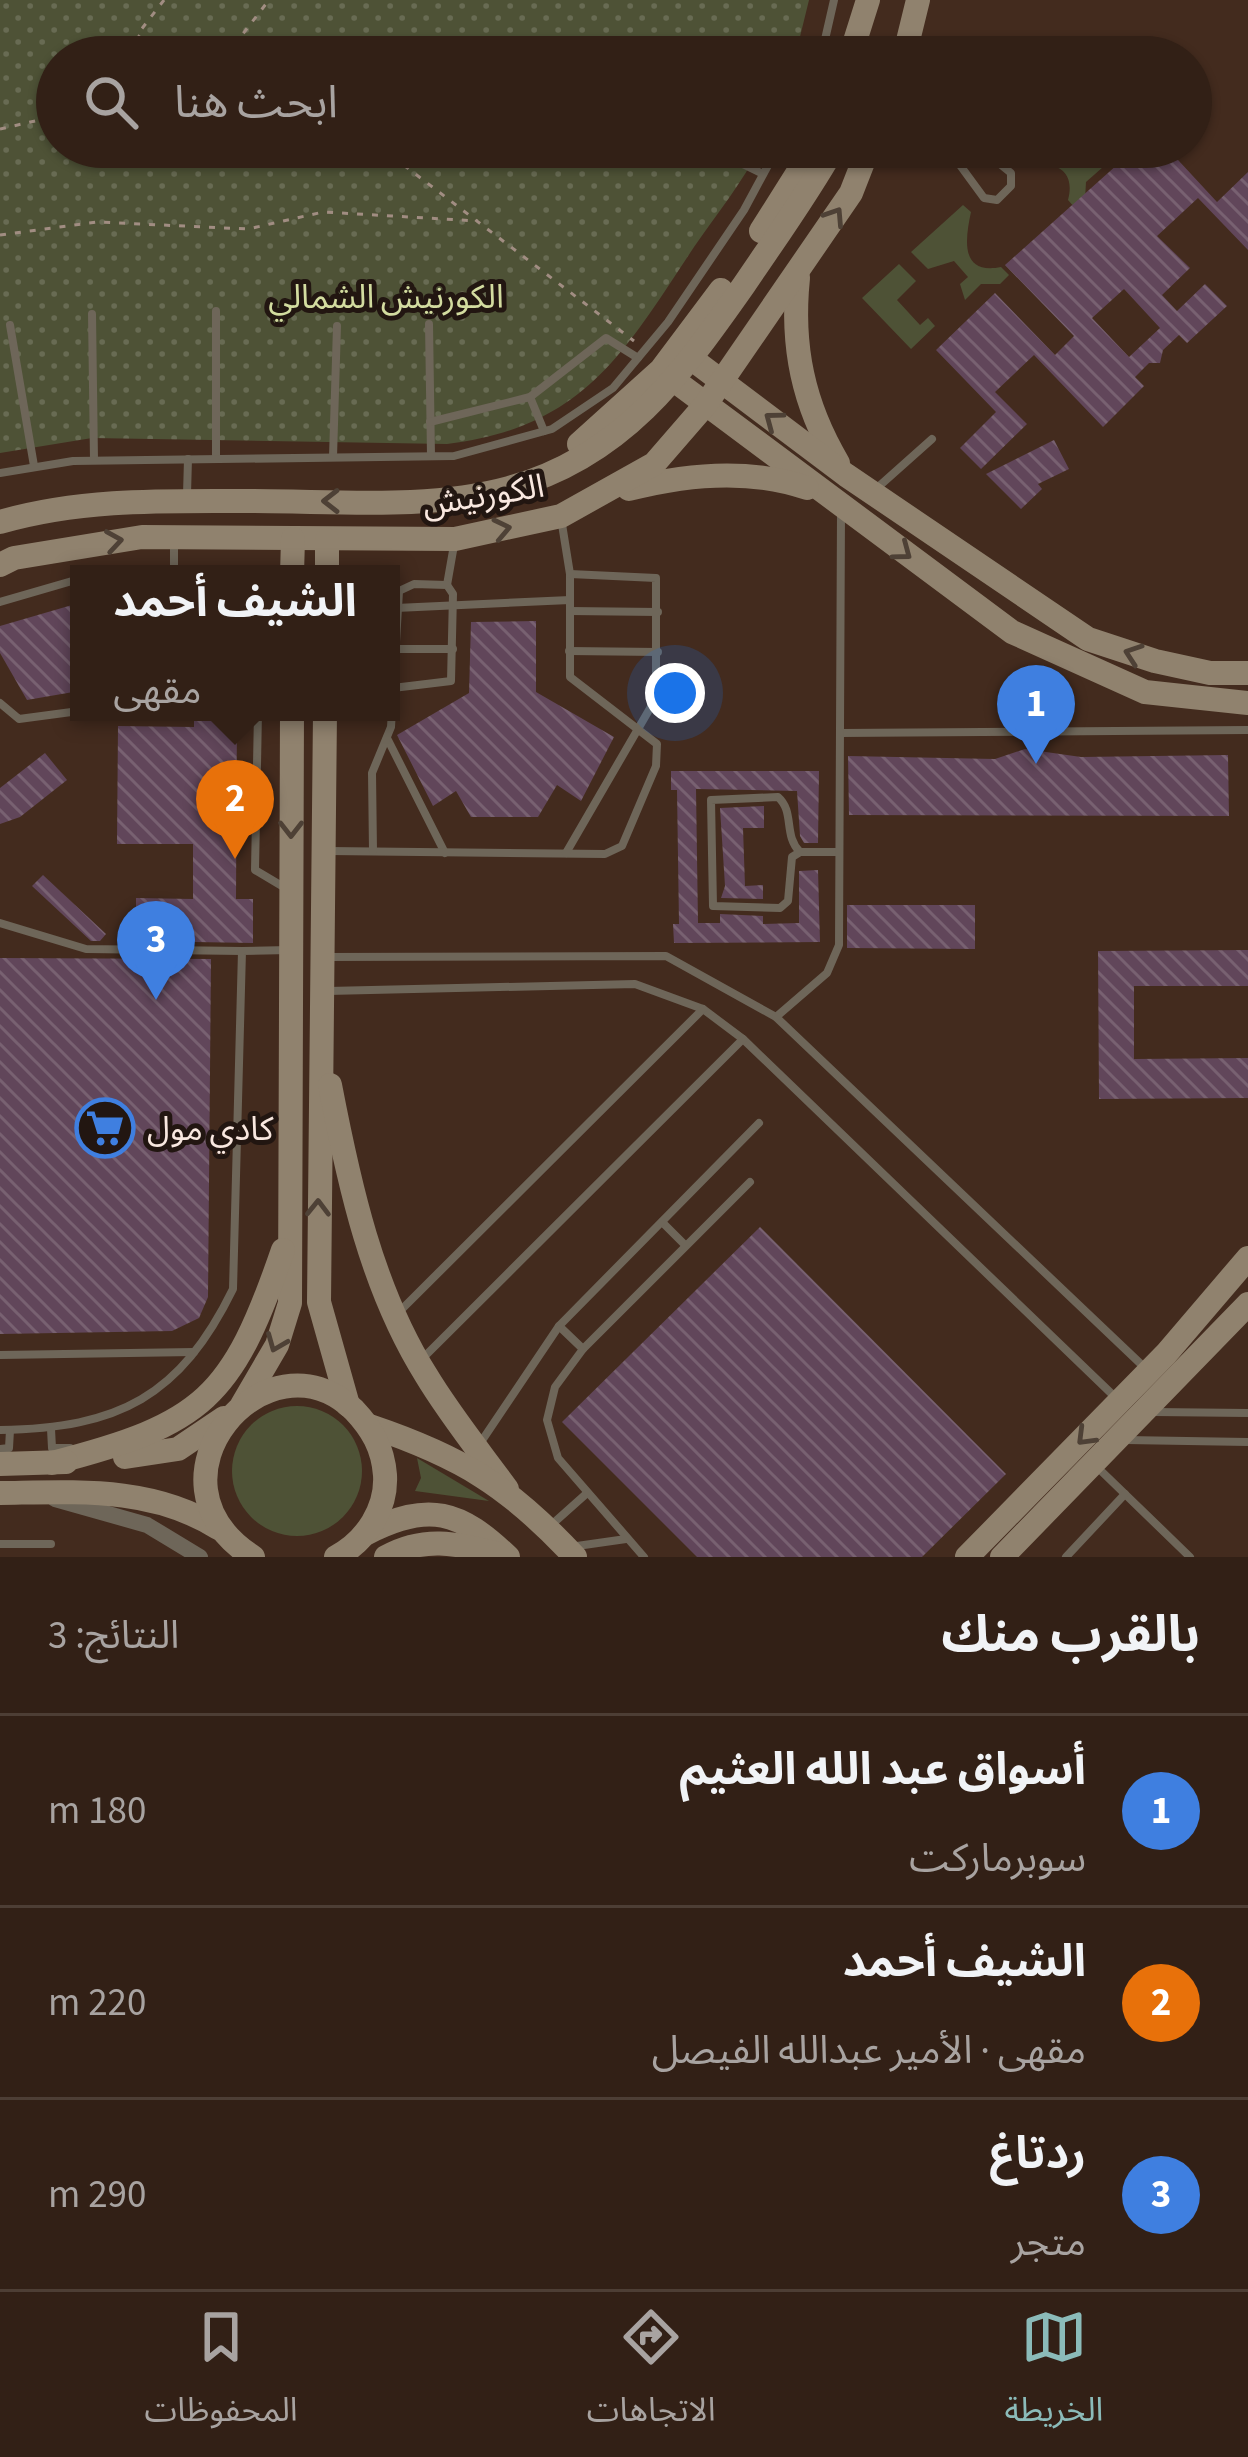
<!DOCTYPE html>
<html lang="ar">
<head>
<meta charset="utf-8">
<style>
  body { margin:0; font-family:"Source Sans 3","Noto Sans Arabic",sans-serif; background:#3a281f; color:#f1f3f6; direction:rtl }
  .you { position:absolute; left:675px; top:693px; width:42px; height:42px; margin:-30px; border:9px solid #fff; border-radius:50%; background:#1a73e8; box-shadow:0 0 0 18px #1a73e833 }
  .badge { display:grid; place-items:center; width:78px; height:78px; border-radius:50%; background:#8bbbb9; color:#fff; font-size:39px; font-weight:700 }
  .pin { position:absolute; translate:-50% -99px; filter:drop-shadow(0 3px 6px #0008) }
  .pin::after { content:''; position:absolute; top:63px; width:42px; height:36px; background:inherit; clip-path:polygon(0 0,100% 0,50% 100%) }
  .popup { position:absolute; left:70px; top:565px; width:330px; height:156px; box-sizing:border-box; display:grid; place-content:center; border-radius:0px; background:#322016; filter:drop-shadow(0 3px 9px #0005); font-size:39px; white-space:nowrap; color:#a8a3a1 }
  .popup b { font-size:45px; color:#f1f3f6 }
  .popup::after { content:''; position:absolute; left:50%; top:100%; margin-left:-24px; border:24px solid transparent; border-top-color:#322016 }
  .list { margin:0; padding:0; list-style:none }
  h2 { display:flex; justify-content:space-between; align-items:center; height:156px; margin:0; padding:0 48px; font-size:51px }
  h2 small { font-size:39px; font-weight:400; color:#a8a3a1 }
  .list li { display:grid; grid-template-columns:78px 1fr auto; gap:36px; align-items:center; box-sizing:border-box; height:192px; padding:0 48px; border-top:3px solid #4d3e35 }
  .list b { display:block; font-size:45px; white-space:nowrap }
  .list p { margin:0; font-size:39px; white-space:nowrap; color:#a8a3a1 }
  .list em { font-size:39px; font-style:normal; color:#a8a3a1 }
  .icon { flex:none; width:66px; height:66px; fill:none; stroke:currentColor; stroke-width:2; stroke-linecap:round; stroke-linejoin:round }
  .map { position:relative; flex:none; width:1248px; height:1557px; overflow:hidden; direction:ltr }
  .search { position:absolute; background:#322016; box-shadow:0 3px 9px #0004; left:36px; right:36px; top:36px; height:132px; display:flex; align-items:center; gap:30px; box-sizing:border-box; padding:0 42px; border-radius:66px; color:#a8a3a1; font-size:45px }
  .sheet { height:732px; background:#322016 }
  nav { display:flex; justify-content:space-around; align-items:center; box-sizing:border-box; height:168px; border-top:3px solid #4d3e35; background:#322016; font-size:33px; color:#a8a3a1 }
  nav a { display:grid; justify-items:center; gap:6px }
  nav .on { color:#8bbbb9 }
  .map>svg:first-child { display:block }
  .green { fill:#4e5236 }
  .park { fill:url(#park-dots) }
  .building { fill:url(#building-back-hatch); fill-rule:evenodd }
  .lines { fill:none; stroke-linecap:round; stroke-linejoin:round }
  .path { stroke:#a18d82; stroke-width:3; stroke-dasharray:6 9; stroke-linecap:butt }
  .lane { stroke:#6e6659; stroke-width:8 }
  .street { stroke:#6e6659; stroke-width:16 }
  .secondary { stroke:#90826e; stroke-width:24 }
  .oneway { stroke:#4e4136 }
  .labels { text-anchor:middle; stroke-width:10; stroke-linejoin:round; paint-order:stroke }
  .park-label { font-size:33px; fill:#d3dca0; stroke:#221611 }
  .street-label { font-size:33px; fill:#f9e8e0; stroke:#221611 }
  .poi-label { font-size:33px; fill:#f9e8e0; stroke:#221611; text-anchor:start }
</style>
</head>
<body>
<div class="map">
<svg width="1248" height="1557" viewBox="0 0 1248 1557">
  <defs>
    <pattern id="park-dots" width="8" height="8" patternUnits="userSpaceOnUse" patternTransform="scale(3)"><rect width="8" height="8" fill="#4e5236"/><path d="M2 2h.1M6 6h.1" fill="none" stroke="#686b53" stroke-width="1.8" stroke-linecap="round"/></pattern>
    <pattern id="building-back-hatch" width="6" height="6" patternUnits="userSpaceOnUse" patternTransform="scale(3)"><rect width="6" height="6" fill="#61465a"/><path d="M-1 5l2 2M0 0l6 6M5-1l2 2" fill="none" stroke="#786171"/></pattern>
  </defs>
  <rect width="100%" height="100%" fill="#432b1e"/>
  <g class="green">
    <path d="M1019,147H1069L1064,153L1080,168L1088,160L1103,167L1086,182L1085,200L1075,208L1068,200C1078,161 1042,161 1014,166L1008,158Z"/>
    <path d="M963,205L971,212C965,240 960,275 1001,267L1009,275L1000,284H981L965,300L960,284L968,277L954,261L928,269L911,252Z"/>
    <polygon points="899,264 916,281 897,300 920,325 928,318 935,326 911,349 862,298"/>
    <circle cx="297" cy="1471" r="65"/>
    <polygon points="417,1458 489,1501 415,1491 421,1478"/>
  </g>
  <path class="park" d="M0,0H809L795,57H57V147H760C743,182 716,215 694,247C623,354 584,427 447,444L92,438L0,453Z"/>
  <g class="building">
    <path d="M1137,147H1166L1217,202L1248,172V250L1198,198L1157,236L1190,268L1162,295L1177,311L1205,284L1227,306L1187,343L1179,335L1163,350L1160,363H1149L1135,377L1144,386L1103,427L1034,355L995,392L1027,424L981,469L960,448L996,412L936,350L995,293L1055,355L1074,336L1005,265ZM1124,289L1160,328L1129,357L1092,318Z"/>
    <polygon points="1054,440 1069,469 1038,484 1042,489 1021,509 986,474"/>
    <polygon points="79,603 79,691 27,700 0,653 0,626"/>
    <polygon points="536,621 536,692 614,737 581,801 557,785 538,817 471,817 456,791 433,806 397,735 469,693 471,622"/>
    <polygon points="194,712 237,712 236,899 253,899 253,943 136,941 136,898 193,899 193,844 117,844 118,726 194,727"/>
    <polygon points="1025,749 1081,757 1228,755 1229,816 849,815 848,756 995,759"/>
    <polygon points="45,753 67,780 20,817 0,824 0,788"/>
    <polygon points="671,771 819,771 818,843 804,843 800,836 797,791 696,789 698,923 720,923 720,914 763,916 763,924 799,923 799,871 818,870 820,942 674,943 673,924 679,924 677,790 671,790"/>
    <polygon points="764,806 764,828 743,828 745,886 763,885 763,899 721,898 725,886 720,808"/>
    <polygon points="43,875 106,934 100,941 91,941 32,886"/>
    <polygon points="847,905 975,905 975,949 847,948"/>
    <polygon points="1248,950 1248,986 1134,986 1134,1059 1248,1058 1248,1098 1099,1099 1098,951"/>
    <polygon points="0,958 211,959 208,1297 199,1318 172,1331 0,1334"/>
    <polygon points="760,1227 1006,1474 922,1557 697,1557 562,1422"/>
  </g>
  <g class="lines">
    <g class="path">
      <polyline points="164,0 137,35 166,57"/>
      <polyline points="238,41 260,57"/>
      <polyline points="225,57 269,0"/>
      <polyline points="0,129 57,116"/>
      <polyline points="380,147 634,341"/>
      <polyline points="0,235 97,222 248,229 323,212 478,221"/>
    </g>
    <g class="lane">
      <polyline points="821,57 834,0"/>
      <polyline points="708,147 763,174"/>
      <polyline points="933,147 954,157 984,198 997,200 1011,186 1011,173 979,147"/>
      <polyline points="869,159 896,147"/>
      <polyline points="92,314 94,460"/>
      <polyline points="429,324 431,456"/>
      <polyline points="10,325 34,466"/>
      <polyline points="530,397 544,431"/>
      <polyline points="430,422 530,397 606,338 638,358"/>
      <polyline points="333,457 337,326"/>
      <polyline points="216,459 216,311"/>
      <polyline points="0,473 73,461 454,456 552,429 613,388 668,322 744,210 778,147"/>
      <polyline points="877,488 932,439"/>
      <polyline points="187,494 188,459"/>
      <polyline points="174,574 174,540"/>
      <polyline points="447,585 454,545"/>
      <polyline points="0,602 79,579"/>
      <polyline points="396,608 570,600"/>
      <polyline points="570,611 658,612"/>
      <polyline points="394,649 453,649"/>
      <polyline points="569,651 658,652"/>
      <polyline points="0,703 19,719 79,711"/>
      <polyline points="258,712 255,870 287,889"/>
      <polyline points="840,733 1248,730"/>
      <polyline points="387,738 445,853"/>
      <polyline points="329,851 605,854 622,846 656,766 657,744 570,677 570,574 561,518"/>
      <polyline points="373,851 372,773 391,727 399,591 414,584 447,585 453,594 451,681 393,688"/>
      <path d="M800,852C783,835 795,812 778,797L711,800L713,906L780,908L788,901L792,857L800,852H839"/>
      <polyline points="566,853 656,698 656,578 570,574"/>
      <polyline points="0,923 86,949 242,951"/>
      <polyline points="324,957 666,956 776,1017 1144,1367"/>
      <polyline points="328,991 635,984 703,1009 743,1039 1115,1397"/>
      <polyline points="776,1017 827,973 839,945 841,513"/>
      <polyline points="662,1222 685,1245"/>
      <polyline points="398,1313 703,1009"/>
      <polyline points="559,1326 583,1349"/>
      <polyline points="0,1355 194,1352"/>
      <polyline points="424,1357 743,1039"/>
      <polyline points="1154,1412 1248,1413"/>
      <polyline points="51,1429 52,1448 70,1448"/>
      <path d="M0,1430C119,1428 180,1397 233,1289L242,951L289,950"/>
      <polyline points="1126,1440 1248,1442"/>
      <polyline points="481,1442 559,1326 759,1123"/>
      <polyline points="0,1449 9,1448 10,1430"/>
      <polyline points="1095,1465 1190,1557"/>
      <polyline points="549,1527 586,1494"/>
      <polyline points="0,1544 51,1544"/>
      <polyline points="570,1547 626,1539"/>
      <polyline points="644,1557 558,1458 547,1420 555,1387 583,1349 750,1182"/>
      <polyline points="1066,1557 1125,1494"/>
    </g>
    <polyline class="street" points="55,1499 147,1525 200,1557"/>
    <g class="secondary">
      <polyline points="850,57 868,0"/>
      <polyline points="904,57 918,0"/>
      <polyline points="761,231 814,147"/>
      <path d="M798,278C791,346 803,404 838,463"/>
      <polyline points="692,359 846,475 1088,639 1155,661 1210,673 1248,673"/>
      <polyline points="675,381 1012,632 1145,692 1248,703"/>
      <polyline points="579,444 661,370 721,290"/>
      <path d="M629,489C687,474 749,468 807,488"/>
      <path d="M0,522C83,498 168,501 254,501C337,501 428,510 509,488C622,457 680,376 744,285C775,239 807,195 834,147"/>
      <polyline points="0,565 14,558 142,537 455,539 561,516 654,464 706,404 851,193 869,147"/>
      <polyline points="292,574 293,539"/>
      <polyline points="327,574 327,540"/>
      <polyline points="325,712 319,1302 348,1405"/>
      <path d="M330,1085C349,1184 372,1289 426,1375C450,1415 480,1452 507,1489"/>
      <polyline points="242,1405 277,1345 290,1303 292,712"/>
      <path d="M370,1426C462,1457 509,1486 575,1557"/>
      <polyline points="125,1457 178,1449 224,1418"/>
      <path d="M52,1463C204,1424 232,1398 283,1250"/>
      <polyline points="0,1464 66,1462"/>
      <path d="M0,1493C76,1492 152,1486 218,1528"/>
      <path d="M367,1533C429,1501 460,1511 508,1557"/>
      <path d="M253,1557C133,1480 267,1326 354,1410C372,1429 383,1448 385,1475C387,1509 366,1541 336,1557"/>
      <path d="M386,1557C427,1534 461,1545 504,1555"/>
      <polyline points="967,1557 1166,1354 1248,1258"/>
      <polyline points="1002,1557 1248,1304"/>
    </g>
  </g>
  <defs><path id="oneway-chevron" d="M-2-3.5L2.5 0L-2 3.5" fill="none" stroke-width="1.6" stroke-linecap="round" stroke-linejoin="round" transform="scale(3)"/></defs>
  <g class="oneway">
    <use href="#oneway-chevron" transform="translate(835 216) rotate(-57)"/>
    <use href="#oneway-chevron" transform="translate(773 420) rotate(-143)"/>
    <use href="#oneway-chevron" transform="translate(331 501) rotate(180)"/>
    <use href="#oneway-chevron" transform="translate(502 529) rotate(-12)"/>
    <use href="#oneway-chevron" transform="translate(114 541) rotate(-9)"/>
    <use href="#oneway-chevron" transform="translate(903 552) rotate(37)"/>
    <use href="#oneway-chevron" transform="translate(1133 654) rotate(-161)"/>
    <use href="#oneway-chevron" transform="translate(291 829) rotate(90)"/>
    <use href="#oneway-chevron" transform="translate(318 1208) rotate(-89)"/>
    <use href="#oneway-chevron" transform="translate(276 1343) rotate(112)"/>
    <use href="#oneway-chevron" transform="translate(1085 1437) rotate(135)"/>
  </g>
  <defs>
    <symbol id="supermarket-ring" viewBox="-11 -11 22 22"><circle r="9.5" fill="#221611" stroke="#3f7fe0" stroke-width="1.5"/><path d="M-6-5.5h2.5l.6 2H6L4.5 2H-2.5L-4.4-4H-6ZM-1.5 3.2a1.3 1.3 0 1 0 .1 0ZM3 3.2a1.3 1.3 0 1 0 .1 0Z" fill="#3f7fe0"/></symbol>
  </defs>
  <g fill-rule="evenodd">
    <use href="#supermarket-ring" x="72" y="1095" width="66" height="66"/>
  </g>
  <g class="labels">
    <g class="park-label">
      <text x="386" y="308">الكورنيش الشمالي</text>
    </g>
    <g class="street-label">
      <text transform="translate(483 494) rotate(-9)" y="12">الكورنيش</text>
    </g>
    <g class="poi-label">
      <text x="147" y="1140">كادي مول</text>
    </g>
  </g>
</svg>
<div class="you"></div>
<div class="pin badge" style="left:1036px;top:764px;background:#3f7fe0">1</div>
<div class="pin badge" style="left:235px;top:859px;background:#e8710a">2</div>
<div class="popup"><b>الشيف أحمد</b>مقهى</div>
<div class="pin badge" style="left:156px;top:1000px;background:#3f7fe0">3</div>
<div class="search"><svg class="icon" aria-label="search" viewBox="0 0 24 24"><circle cx="10" cy="10" r="6"/><path d="M15 15l6 6"/></svg>ابحث هنا</div>
</div>
<section class="sheet">
<h2>بالقرب منك<small>النتائج: 3</small></h2>
<ul class="list">
<li><span class="badge" style="background:#3f7fe0">1</span><div><b>أسواق عبد الله العثيم</b><p>سوبرماركت</p></div><em>180 m</em></li>
<li><span class="badge" style="background:#e8710a">2</span><div><b>الشيف أحمد</b><p>مقهى · الأمير عبدالله الفيصل</p></div><em>220 m</em></li>
<li><span class="badge" style="background:#3f7fe0">3</span><div><b>ردتاغ</b><p>متجر</p></div><em>290 m</em></li>
</ul>
</section>
<nav>
<a class="on"><svg class="icon" aria-label="map" viewBox="0 0 24 24"><path d="M3 6l6-2 6 2 6-2v14l-6 2-6-2-6 2zM9 4v14M15 6v14"/></svg>الخريطة</a>
<a><svg class="icon" aria-label="directions" viewBox="0 0 24 24"><path d="M12 3l9 9-9 9-9-9zM9 14v-3h6M13 9l2 2-2 2"/></svg>الاتجاهات</a>
<a><svg class="icon" aria-label="saved" viewBox="0 0 24 24"><path d="M7 4h10v16l-5-4-5 4z"/></svg>المحفوظات</a>
</nav>
</body>
</html>
